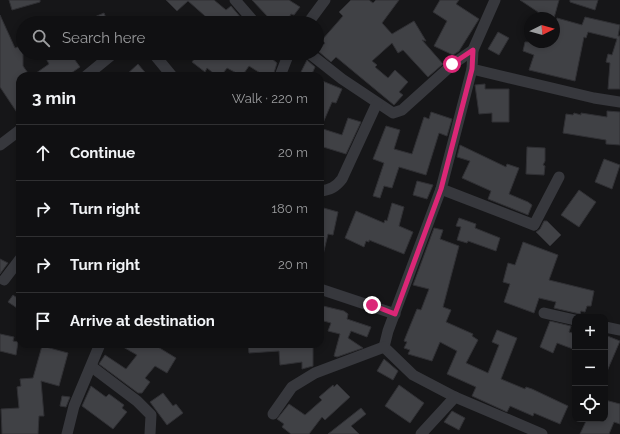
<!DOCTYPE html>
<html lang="en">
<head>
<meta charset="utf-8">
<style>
  body { margin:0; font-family:Raleway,sans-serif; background:#19191b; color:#f1f3f6 }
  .controls { position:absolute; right:12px; bottom:12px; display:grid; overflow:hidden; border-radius:8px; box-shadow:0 2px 6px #0003 }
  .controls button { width:36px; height:36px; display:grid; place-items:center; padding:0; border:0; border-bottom:1px solid #303032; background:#101012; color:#f1f3f6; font:20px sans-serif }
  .compass { position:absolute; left:524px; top:12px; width:36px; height:36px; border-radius:50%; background:#101012; box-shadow:0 2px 6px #0003; rotate:85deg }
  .stop { position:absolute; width:12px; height:12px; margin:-9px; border:3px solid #db2777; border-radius:50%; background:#fff }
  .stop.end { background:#db2777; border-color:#fff; box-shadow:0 1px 4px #0008 }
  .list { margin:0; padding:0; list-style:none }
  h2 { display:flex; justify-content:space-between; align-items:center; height:52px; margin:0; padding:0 16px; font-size:17px }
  h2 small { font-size:13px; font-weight:400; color:#9c9d9f }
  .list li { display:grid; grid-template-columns:26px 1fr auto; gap:12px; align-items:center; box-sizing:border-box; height:56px; padding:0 16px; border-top:1px solid #303032 }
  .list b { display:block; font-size:15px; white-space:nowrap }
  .list em { font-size:13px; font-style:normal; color:#9c9d9f }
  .icon { flex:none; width:22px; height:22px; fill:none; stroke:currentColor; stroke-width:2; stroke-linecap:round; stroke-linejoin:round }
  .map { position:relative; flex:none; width:620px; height:434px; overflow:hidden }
  .search { position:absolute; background:#101012; box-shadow:0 2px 6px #0003; left:16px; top:16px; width:308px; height:44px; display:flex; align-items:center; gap:10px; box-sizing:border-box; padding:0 14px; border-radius:22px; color:#9c9d9f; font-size:15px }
  .panel { position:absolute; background:#101012; box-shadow:0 2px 6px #0003; left:16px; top:72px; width:308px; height:276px; border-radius:12px }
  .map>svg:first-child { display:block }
  .building { fill:#404145; stroke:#303034 }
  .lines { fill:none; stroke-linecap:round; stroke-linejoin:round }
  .minor { stroke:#37383d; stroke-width:11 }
  .route { stroke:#db2777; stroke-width:5 }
</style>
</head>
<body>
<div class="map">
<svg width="620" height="434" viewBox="0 0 620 434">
  <rect width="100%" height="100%" fill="#161618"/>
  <g class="building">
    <polygon points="9,0 40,0 40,2 12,10"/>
    <polygon points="166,0 214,0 226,10 231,6 242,19 238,23 221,23 222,22 213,23 188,1 177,11"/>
    <polygon points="252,0 289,0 300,7 294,15 291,14 286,23 278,23 268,17"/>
    <polygon points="351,0 369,0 373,3 376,0 399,0 382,23 392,34 414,21 426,41 422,40 443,64 428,77 403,50 398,53 392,43 372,61 377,65 375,67 388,78 395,70 408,82 399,92 403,95 394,105 336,57 331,62 318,51 325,43 322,40 343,16 339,12"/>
    <polygon points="440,0 459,0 456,4 479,19 459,51 453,55 434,46 447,21 433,12"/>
    <polygon points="520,0 559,0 554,18 537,18 538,12"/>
    <polygon points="570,0 598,0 595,10 570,2"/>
    <polygon points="104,13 108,23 80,23"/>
    <polygon points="0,15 15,48 23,45 23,66 30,76 20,76 20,117 0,87"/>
    <polygon points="585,17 620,25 618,36 620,36 620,89 608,89 610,63 606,62 608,54 612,55 617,39 588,32 586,38 584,37 575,81 529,70 534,55 523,51 525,42 554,42 554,30 557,18 582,25"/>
    <polygon points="498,32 509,38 499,55 488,49"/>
    <polygon points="43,53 70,53 80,67 67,76 32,76 49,64"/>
    <polygon points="199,53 265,53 277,63 273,76 265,76 249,66 242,76 227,68 221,76 217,76 207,68 205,72 192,62"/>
    <polygon points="307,60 315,67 311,76 299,76"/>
    <polygon points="138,64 148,76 125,76"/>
    <polygon points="320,80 342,89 336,103 332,102 320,130"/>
    <polygon points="485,84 485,89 509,89 509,122 492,122 492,113 479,114 475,85"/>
    <polygon points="607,111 620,112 620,145 606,144 606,140 563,133 566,114 573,115 574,113 581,115 581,113 607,117"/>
    <polygon points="431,112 452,119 447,136 439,133 426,175 399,167 392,188 384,186 380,198 373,196 384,163 373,159 386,126 400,130 394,149 412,154 424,117 429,119"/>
    <polygon points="348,118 361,122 346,154 320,146 323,129 342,135"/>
    <polygon points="460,145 506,167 507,164 519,168 509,194 528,202 532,205 528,215 488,199 491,191 462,178 470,161 457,157"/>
    <polygon points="527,147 545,148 545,161 543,165 545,166 544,175 526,174"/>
    <polygon points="604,159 620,165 612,189 595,182"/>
    <polygon points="417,181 433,185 427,199 413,195"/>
    <polygon points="579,190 596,202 579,227 561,215"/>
    <polygon points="392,203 404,207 399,226 413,232 404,254 369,240 369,242 366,241 364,247 345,238 356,211 384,223 385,220 387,221"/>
    <polygon points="320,207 338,212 333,235 328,234 323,255 320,255"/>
    <polygon points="459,218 476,224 475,228 500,238 496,251 468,241 467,243 457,240 461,227 456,226"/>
    <polygon points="544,221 547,221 561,235 550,246 536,232 540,229"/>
    <polygon points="434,228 443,230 440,239 459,246 443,307 451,310 446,322 473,334 472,336 478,340 466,363 488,373 499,345 492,342 497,330 517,338 501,379 525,389 526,387 532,389 568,406 560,424 534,413 533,416 510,406 507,412 472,396 476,387 447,374 457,351 440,342 432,361 408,354 410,350 404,348 407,342 404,341 408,331 417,309 421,310 429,289 413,285"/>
    <polygon points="523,242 558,255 549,280 594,291 591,306 587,306 585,312 581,311 580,314 554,308 556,302 539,298 534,313 504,302 510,284 503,282 508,263 515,265"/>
    <polygon points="0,259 8,263 0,274"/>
    <polygon points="13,295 20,300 20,310 8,302"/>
    <polygon points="323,306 344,311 348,314 347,319 371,327 367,337 351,331 348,338 363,348 337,357 334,356 340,334 328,331 331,323 320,320"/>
    <polygon points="550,321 571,326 569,332 575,334 573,349 557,343 553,353 540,347"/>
    <polygon points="0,334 14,337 13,341 18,342 16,355 0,351"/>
    <polygon points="605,335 620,341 605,376"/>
    <polygon points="118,344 153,344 176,358 167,373 155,366 145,378 150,382 142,393 138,393 99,364 105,355 126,369 137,355"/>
    <polygon points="248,344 294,344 294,346 306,345 306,347 313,347 313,366 302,369 302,362 280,365 279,351 249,353"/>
    <polygon points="42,346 68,353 59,386 41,381 44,416 39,416 38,434 2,434 1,409 19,408 17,387 21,386 20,379 33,378"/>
    <polygon points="384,359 398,371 393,380 377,371"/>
    <polygon points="337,384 350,397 325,420 322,417 309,434 291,434 282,427 284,424 277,419 289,404 305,415 322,400 319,397 333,385 334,387"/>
    <polygon points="399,385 424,403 410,423 385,406"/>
    <polygon points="91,386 106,397 109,394 124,405 122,408 127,412 113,429 82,406"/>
    <polygon points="163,393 173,406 176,404 183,413 167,425 150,402"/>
    <polygon points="62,396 70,397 66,407 60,406"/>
    <polygon points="605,400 620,404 620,424 614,422 609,434 580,434 587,419 605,419"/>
    <polygon points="361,408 366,414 351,426 359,434 328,434"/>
    <polygon points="452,411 465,418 459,430 444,422"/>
  </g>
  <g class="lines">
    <g class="minor">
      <polyline points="235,0 255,23"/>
      <polyline points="308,23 325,0"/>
      <polyline points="473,50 472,69 594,98 620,102"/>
      <polyline points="153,53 172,76"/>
      <polyline points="309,53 342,79 393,113 402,110 453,64 473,50 495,0"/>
      <polyline points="472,69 441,189 388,331 384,347 413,375 455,397 542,434"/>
      <polyline points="86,76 114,53"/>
      <polyline points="280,76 289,53"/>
      <polyline points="0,145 20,130"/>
      <polyline points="441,189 534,225 559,177"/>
      <path d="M320,191C330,190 336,187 342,179L377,103"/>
      <polyline points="4,280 20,259"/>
      <polyline points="320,289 395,314"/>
      <polyline points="544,313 575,320"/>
      <polyline points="605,327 620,330"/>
      <polyline points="92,367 137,401 151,415 150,434"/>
      <polyline points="273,414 292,387 315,373 384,347"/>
      <polyline points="67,434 74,406 100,344"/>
      <polyline points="421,434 455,397"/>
    </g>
  </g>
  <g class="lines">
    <polyline class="route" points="372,305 395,314 441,189 472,69 473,50 452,64"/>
  </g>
</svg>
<div class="controls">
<button>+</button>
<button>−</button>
<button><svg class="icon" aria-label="locate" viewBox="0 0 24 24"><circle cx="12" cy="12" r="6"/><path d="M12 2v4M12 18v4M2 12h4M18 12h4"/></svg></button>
</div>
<svg class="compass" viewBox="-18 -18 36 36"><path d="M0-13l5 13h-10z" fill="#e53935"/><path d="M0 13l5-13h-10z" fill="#9c9d9f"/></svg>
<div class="stop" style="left:452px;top:64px"></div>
<div class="stop end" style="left:372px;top:305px"></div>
<div class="search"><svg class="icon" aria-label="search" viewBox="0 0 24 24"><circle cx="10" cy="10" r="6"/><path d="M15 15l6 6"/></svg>Search here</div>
<section class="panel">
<h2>3 min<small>Walk · 220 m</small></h2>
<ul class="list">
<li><svg class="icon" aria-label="ahead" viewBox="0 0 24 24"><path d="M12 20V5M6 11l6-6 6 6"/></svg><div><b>Continue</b></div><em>20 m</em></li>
<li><svg class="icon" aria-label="right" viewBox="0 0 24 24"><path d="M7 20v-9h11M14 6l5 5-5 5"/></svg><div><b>Turn right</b></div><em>180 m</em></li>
<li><svg class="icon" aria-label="right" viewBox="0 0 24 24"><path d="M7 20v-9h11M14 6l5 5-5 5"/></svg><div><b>Turn right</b></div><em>20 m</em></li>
<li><svg class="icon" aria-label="arrive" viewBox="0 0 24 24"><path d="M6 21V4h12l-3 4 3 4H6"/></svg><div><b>Arrive at destination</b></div></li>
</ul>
</section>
</div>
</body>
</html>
